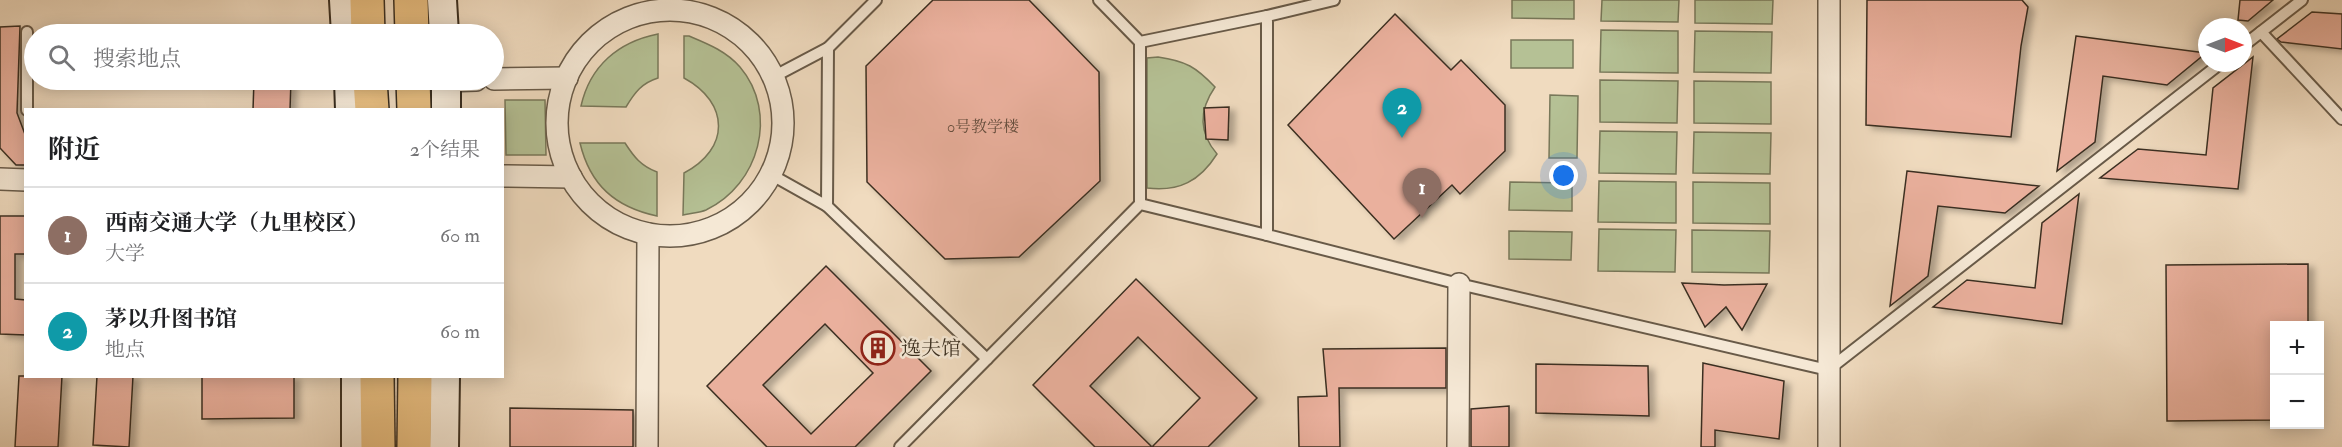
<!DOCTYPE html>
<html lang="zh">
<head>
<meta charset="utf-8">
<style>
  body { margin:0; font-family:"IM FELL Double Pica","Noto Serif SC",serif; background:#f6f6f6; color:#202124 }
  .controls { position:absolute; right:18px; bottom:18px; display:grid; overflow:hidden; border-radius:0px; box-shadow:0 3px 15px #0003 }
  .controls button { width:54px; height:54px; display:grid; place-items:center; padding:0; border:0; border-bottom:2px solid #e0e0e0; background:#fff; color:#202124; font:30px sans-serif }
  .compass { position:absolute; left:2198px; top:18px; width:54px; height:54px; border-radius:50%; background:#fff; box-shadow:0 3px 15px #0003; rotate:90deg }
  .you { position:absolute; left:1564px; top:176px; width:21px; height:21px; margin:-15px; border:4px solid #fff; border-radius:50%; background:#1a73e8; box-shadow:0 0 0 9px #1a73e833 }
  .badge { display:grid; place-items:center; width:39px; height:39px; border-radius:50%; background:#db2777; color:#fff; font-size:20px; font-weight:700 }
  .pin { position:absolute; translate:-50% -50px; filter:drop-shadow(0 2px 3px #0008) }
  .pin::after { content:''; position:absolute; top:32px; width:21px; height:18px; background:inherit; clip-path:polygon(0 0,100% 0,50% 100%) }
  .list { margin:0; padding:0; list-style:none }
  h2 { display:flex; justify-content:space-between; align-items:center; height:78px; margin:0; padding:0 24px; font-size:26px }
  h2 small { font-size:20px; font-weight:400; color:#757577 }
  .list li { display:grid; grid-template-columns:39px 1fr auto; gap:18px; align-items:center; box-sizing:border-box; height:96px; padding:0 24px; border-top:2px solid #e0e0e0 }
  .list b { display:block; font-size:22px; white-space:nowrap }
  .list p { margin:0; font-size:20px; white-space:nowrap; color:#757577 }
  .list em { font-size:20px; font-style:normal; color:#757577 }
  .icon { flex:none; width:33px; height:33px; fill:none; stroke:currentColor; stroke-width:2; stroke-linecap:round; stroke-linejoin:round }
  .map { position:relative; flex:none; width:2342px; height:447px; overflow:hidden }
  .search { position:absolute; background:#fff; box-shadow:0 3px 15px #0003; left:24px; top:24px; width:480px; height:66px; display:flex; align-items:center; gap:15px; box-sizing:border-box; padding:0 21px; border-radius:33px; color:#757577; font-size:22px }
  .panel { position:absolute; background:#fff; box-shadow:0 3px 15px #0003; left:24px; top:108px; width:480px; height:270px; border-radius:0px }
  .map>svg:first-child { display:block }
  .green { fill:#b5c195; stroke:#78785a; stroke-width:1.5 }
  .building { fill:#eab09d; stroke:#3b2f20; stroke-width:1.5; fill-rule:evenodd; filter:url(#shadow) }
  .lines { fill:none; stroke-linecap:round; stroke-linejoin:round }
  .lane-casing { stroke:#685a48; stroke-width:14 }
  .street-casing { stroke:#685a48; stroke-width:24 }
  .secondary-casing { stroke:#3b2f20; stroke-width:32 }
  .highway-casing { stroke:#3b2f20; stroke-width:36 }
  .lane { stroke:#f5e8d5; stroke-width:10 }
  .street { stroke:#f5e8d5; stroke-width:21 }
  .secondary { stroke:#f5e8d5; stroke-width:28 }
  .highway { stroke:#e8be80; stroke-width:33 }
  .labels { text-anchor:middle; stroke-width:5; stroke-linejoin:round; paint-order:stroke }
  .number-label { font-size:16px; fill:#674f3f }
  .poi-label { font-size:20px; fill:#3b2f20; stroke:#f5e8d5; text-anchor:start }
</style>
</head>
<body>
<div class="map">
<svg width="2342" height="447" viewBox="0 0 2342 447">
  <defs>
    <filter id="shadow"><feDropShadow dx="6" dy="3.5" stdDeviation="3" flood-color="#0004"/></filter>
  </defs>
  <rect width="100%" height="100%" fill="#f0dbbf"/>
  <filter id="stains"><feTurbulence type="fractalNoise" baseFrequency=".00333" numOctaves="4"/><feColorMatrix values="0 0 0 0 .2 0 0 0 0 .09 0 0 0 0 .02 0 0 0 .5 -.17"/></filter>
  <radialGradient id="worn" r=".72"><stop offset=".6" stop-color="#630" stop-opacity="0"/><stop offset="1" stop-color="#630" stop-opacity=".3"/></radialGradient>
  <g class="green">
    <polygon points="1512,0 1574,0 1574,19 1512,18"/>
    <polygon points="1602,0 1679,0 1678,22 1601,21"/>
    <polygon points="1695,0 1773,0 1772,24 1695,23"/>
    <polygon points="1601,30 1678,31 1678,73 1600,72"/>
    <polygon points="1695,31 1772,32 1771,73 1694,72"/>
    <path d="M658,34V78C642,83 635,92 626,107L581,106C590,66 618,42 658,34Z"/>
    <path d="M684,36H689C708,44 726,51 740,67C779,113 759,185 706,210C699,213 690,213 683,215L684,173C730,149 730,103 684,78Z"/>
    <rect x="1511" y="40" width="62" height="28"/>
    <path d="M1158,57C1186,61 1196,67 1215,87C1199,110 1199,133 1217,154C1200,181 1179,192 1147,188V58Z"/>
    <polygon points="1600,80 1678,81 1677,123 1600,122"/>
    <polygon points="1694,81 1771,82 1771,124 1694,123"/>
    <polygon points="1550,95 1578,96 1577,158 1549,158"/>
    <polygon points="505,100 545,100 546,155 506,155"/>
    <polygon points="1600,131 1677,132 1676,174 1599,173"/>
    <polygon points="1694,132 1771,133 1770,174 1693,173"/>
    <path d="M580,143H625C634,157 641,166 657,172V216C615,207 590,185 580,143Z"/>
    <polygon points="1599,181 1676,182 1676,223 1598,222"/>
    <polygon points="1510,182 1572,183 1572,211 1509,210"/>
    <polygon points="1693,182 1770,183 1770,224 1693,223"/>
    <polygon points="1599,229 1676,230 1675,272 1598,271"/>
    <polygon points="1692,230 1770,231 1769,273 1692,272"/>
    <polygon points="1509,231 1572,232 1571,260 1509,259"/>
  </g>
  <g class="building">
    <polygon points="933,0 1029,0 1099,72 1100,181 1019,257 945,259 867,182 866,66"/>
    <polygon points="1867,0 2022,0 2028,7 2021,46 2011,137 1866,125"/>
    <polygon points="2240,0 2273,0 2248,21 2238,20"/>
    <polygon points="2312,12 2342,14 2342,49 2281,42 2277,39"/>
    <polygon points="1395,14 1451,70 1461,60 1505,105 1505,151 1460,194 1452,185 1394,239 1288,125"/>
    <polygon points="20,26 17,113 26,137 26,165 16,165 0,148 0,27"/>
    <polygon points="2076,36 2206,53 2167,85 2103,76 2095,142 2057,171"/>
    <polygon points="2253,57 2238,189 2100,178 2138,149 2206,155 2213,88"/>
    <polygon points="254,80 291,80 290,110 253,110"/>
    <polygon points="1229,107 1228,140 1206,139 1204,108"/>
    <polygon points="1907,171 2039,186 2005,213 1938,206 1928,276 1890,306"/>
    <polygon points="2079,194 2062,324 1933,307 1967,280 2035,288 2042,223"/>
    <polygon points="0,216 26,216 26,254 15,254 15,299 26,300 26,335 0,334"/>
    <polygon points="2308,264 2308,326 2274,326 2274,420 2167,421 2166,265"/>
    <path d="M826,266L931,371L855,447H767L707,386ZM825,324L873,373L811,434L763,385Z"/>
    <polygon points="1136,279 1257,398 1208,447 1152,447 1200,398 1138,337 1090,386 1152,447 1095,447 1033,385"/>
    <polygon points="1682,283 1724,285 1767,284 1742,330 1726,307 1705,327"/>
    <polygon points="1446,348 1446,388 1339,388 1340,447 1299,447 1298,397 1327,396 1323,349"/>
    <polygon points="1703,363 1784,381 1779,439 1715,430 1715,447 1701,447"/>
    <polygon points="1536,364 1648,366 1649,416 1536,413"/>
    <polygon points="19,376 62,376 58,447 15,447"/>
    <polygon points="97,376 133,376 129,447 93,445"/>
    <polygon points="202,376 294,376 294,418 202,419"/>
    <polygon points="1509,406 1509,447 1471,447 1471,409"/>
    <polygon points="510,408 633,410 633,447 510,447"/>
  </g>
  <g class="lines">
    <defs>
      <g id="lane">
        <polyline points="1099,0 1140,42 1267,16"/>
        <polyline points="1334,0 1267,16 1267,235 1459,284 1828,370 2221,63"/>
        <polyline points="2261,32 2342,119"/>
        <polyline points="2243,46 2302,0"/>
        <polyline points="773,77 828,48 876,0"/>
        <polyline points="27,110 27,32"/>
        <polyline points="770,174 827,206 987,359 1140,204 1267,235"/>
        <polyline points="1140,204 1140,42"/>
        <polyline points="827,206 828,48"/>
        <polyline points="900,447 987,359"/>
      </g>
      <g id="street">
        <polyline points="1829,0 1829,447"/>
        <circle cx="670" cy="123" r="113"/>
        <polyline points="494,79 567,78"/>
        <polyline points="446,81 476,80"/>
        <polyline points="502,176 571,177"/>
        <polyline points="0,179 26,180"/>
        <polyline points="647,447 648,234"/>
        <polyline points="1458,447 1459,284"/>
      </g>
      <g id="secondary">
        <polyline points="344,0 346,34"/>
        <polyline points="442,0 444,34"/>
        <polyline points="349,80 350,110"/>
        <polyline points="446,80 446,110"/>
        <polyline points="356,376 356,447"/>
        <polyline points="444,447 445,376"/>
      </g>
      <g id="highway">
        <polyline points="367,0 368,34"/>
        <polyline points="411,0 412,34"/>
        <polyline points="370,80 372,110"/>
        <polyline points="413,80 414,110"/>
        <polyline points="377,376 378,447"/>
        <polyline points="414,447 415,376"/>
      </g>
    </defs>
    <use href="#lane" class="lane-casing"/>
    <use href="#street" class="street-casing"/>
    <use href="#secondary" class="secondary-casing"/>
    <use href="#highway" class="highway-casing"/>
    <use href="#lane" class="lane"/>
    <use href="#street" class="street"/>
    <use href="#secondary" class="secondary"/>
    <use href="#highway" class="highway"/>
  </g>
  <defs>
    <symbol id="building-ring" viewBox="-11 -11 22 22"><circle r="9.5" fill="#f5e8d5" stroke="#8f2418" stroke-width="1.5"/><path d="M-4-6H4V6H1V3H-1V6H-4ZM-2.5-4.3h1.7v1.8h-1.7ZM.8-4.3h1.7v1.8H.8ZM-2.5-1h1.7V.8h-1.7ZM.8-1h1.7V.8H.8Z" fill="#8f2418"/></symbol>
  </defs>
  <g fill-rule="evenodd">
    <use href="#building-ring" x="859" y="329" width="38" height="38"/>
  </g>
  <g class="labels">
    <g class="number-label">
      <text x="983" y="132">0号教学楼</text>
    </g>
    <g class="poi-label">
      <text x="901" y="355">逸夫馆</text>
    </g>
  </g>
  <rect width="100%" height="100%" filter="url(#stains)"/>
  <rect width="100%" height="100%" fill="url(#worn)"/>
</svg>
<div class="controls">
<button>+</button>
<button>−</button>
</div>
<svg class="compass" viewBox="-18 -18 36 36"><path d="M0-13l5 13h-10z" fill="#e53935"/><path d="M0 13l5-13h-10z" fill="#757577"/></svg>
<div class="you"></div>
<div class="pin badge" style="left:1422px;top:218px;background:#8d6e63">1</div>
<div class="pin badge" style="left:1402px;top:138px;background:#0f9aa8">2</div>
<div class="search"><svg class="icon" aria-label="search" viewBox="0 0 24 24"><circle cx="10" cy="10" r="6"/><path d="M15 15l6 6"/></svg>搜索地点</div>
<section class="panel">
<h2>附近<small>2个结果</small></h2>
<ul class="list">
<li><span class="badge" style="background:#8d6e63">1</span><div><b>西南交通大学（九里校区）</b><p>大学</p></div><em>60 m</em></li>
<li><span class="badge" style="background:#0f9aa8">2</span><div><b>茅以升图书馆</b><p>地点</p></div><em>60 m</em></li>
</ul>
</section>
</div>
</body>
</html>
